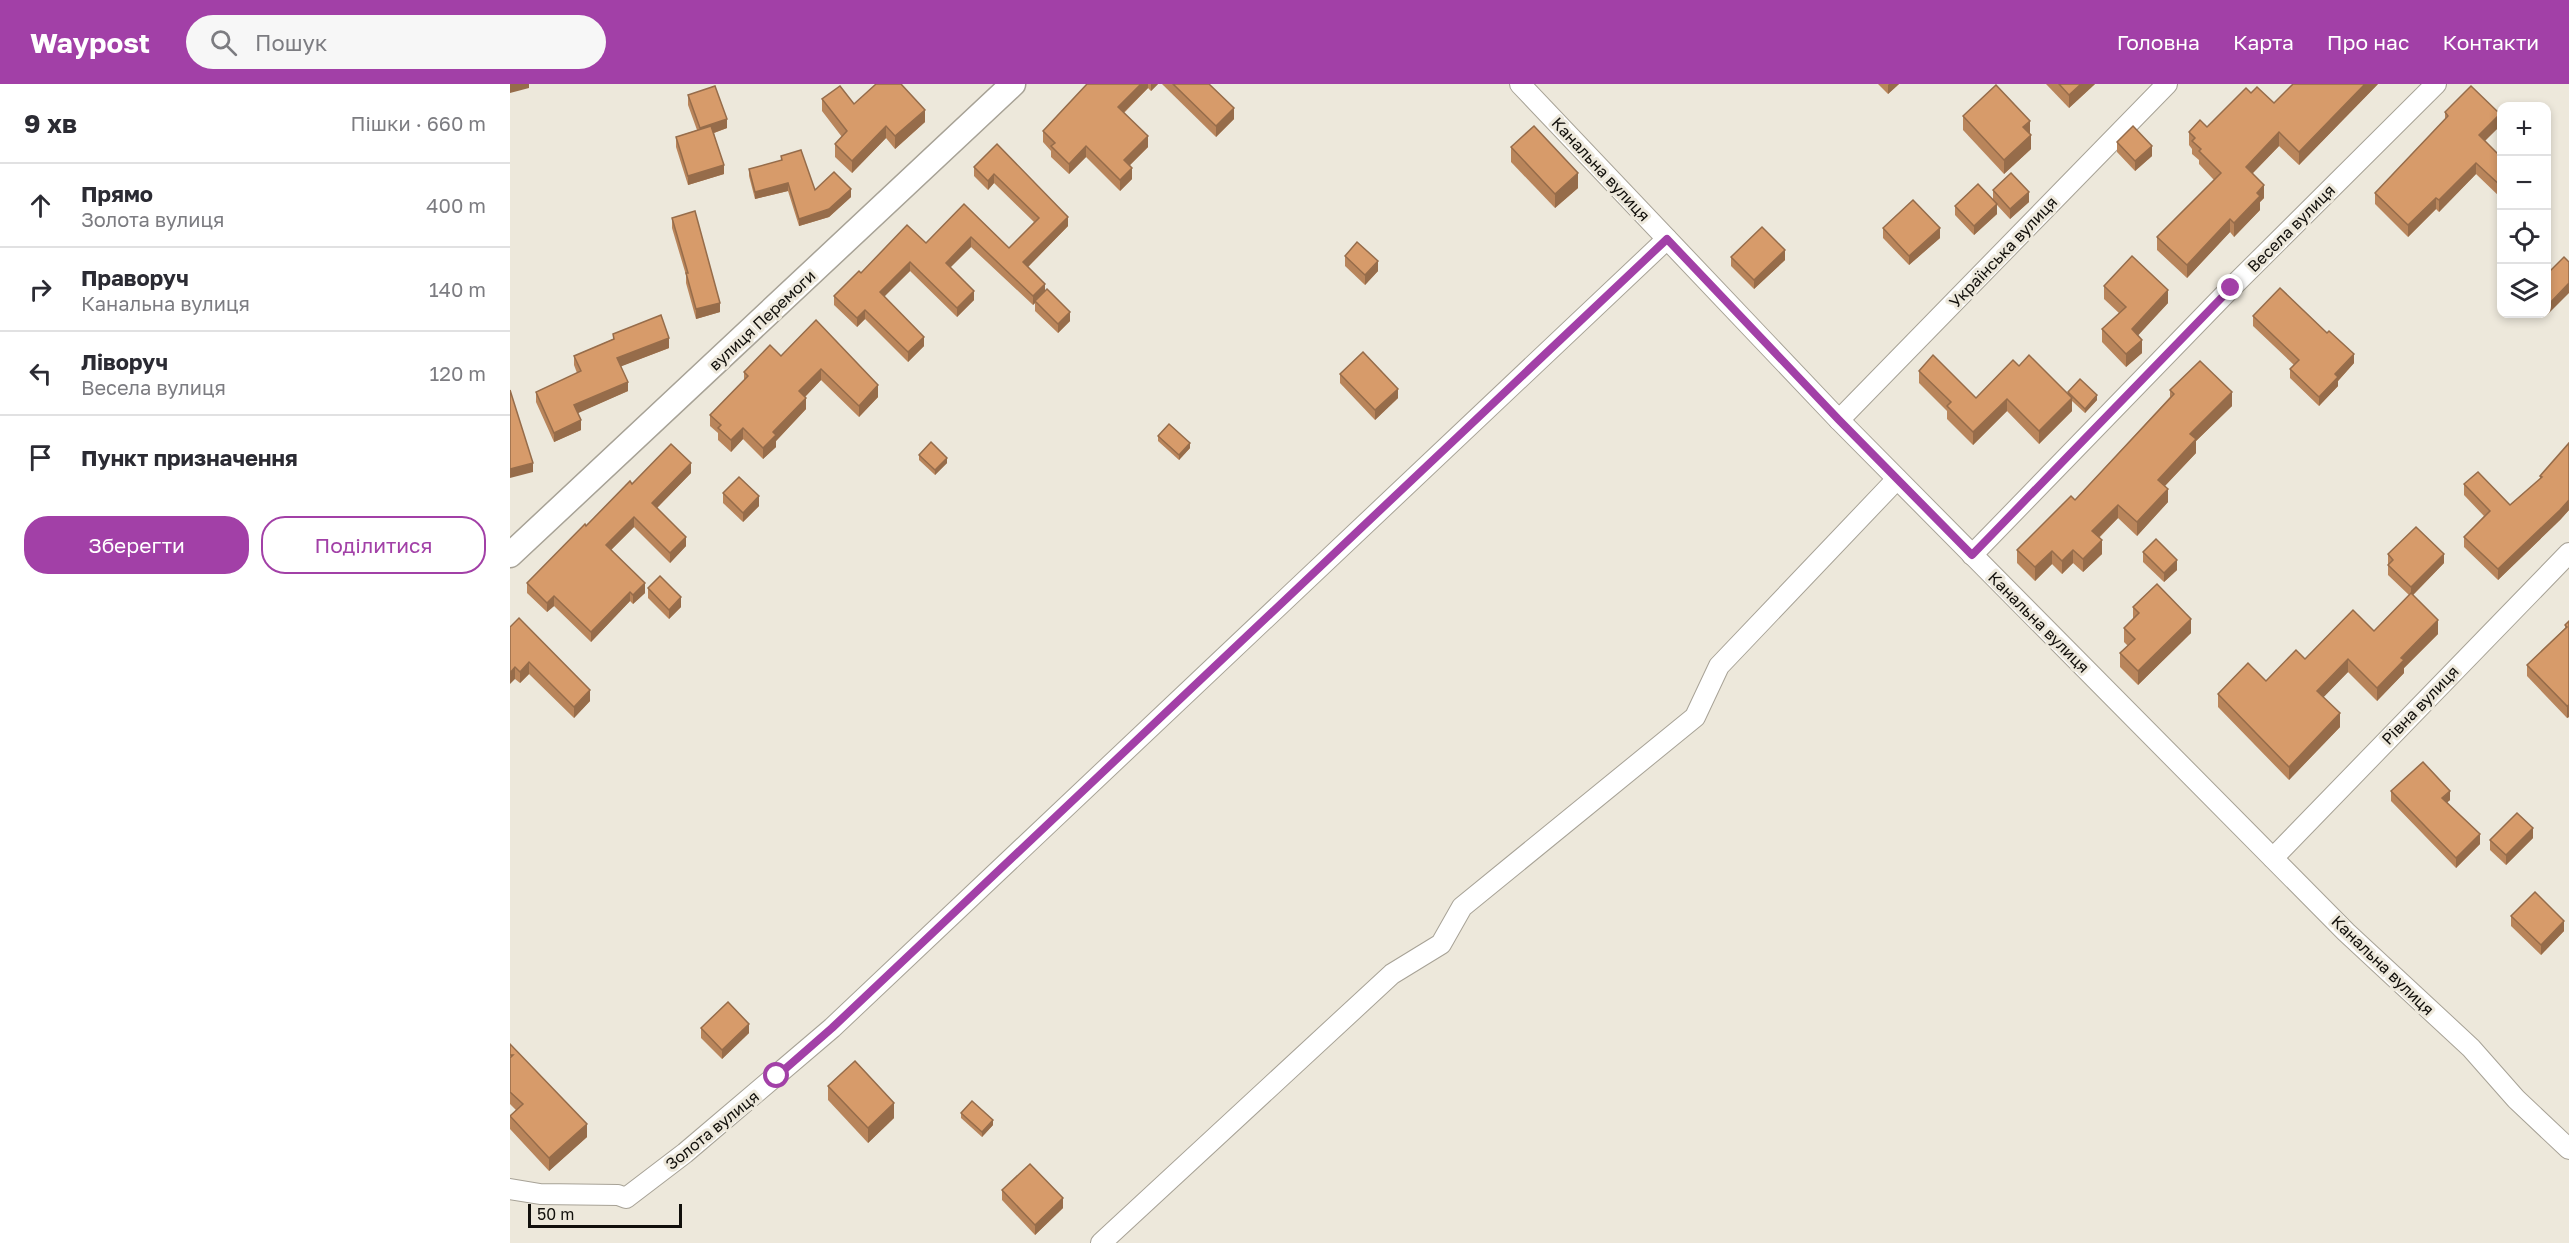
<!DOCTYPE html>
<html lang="uk">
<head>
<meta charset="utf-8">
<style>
  body { margin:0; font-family:"Golos Text",sans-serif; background:#f7f7f7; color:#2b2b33 }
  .controls { position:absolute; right:18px; top:18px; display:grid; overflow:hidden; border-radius:12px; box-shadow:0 3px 9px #0003 }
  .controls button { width:54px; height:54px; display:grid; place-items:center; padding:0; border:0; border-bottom:2px solid #e1e1e2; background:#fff; color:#2b2b33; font:30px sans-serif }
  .scale { position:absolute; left:18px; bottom:15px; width:154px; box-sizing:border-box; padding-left:6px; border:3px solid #110f0b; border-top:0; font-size:16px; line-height:21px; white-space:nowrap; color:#110f0b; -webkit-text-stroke:4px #ede8db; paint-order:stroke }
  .stop { position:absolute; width:18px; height:18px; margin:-14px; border:4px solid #a240a7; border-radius:50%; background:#fff }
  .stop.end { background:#a240a7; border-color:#fff; box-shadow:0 2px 6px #0008 }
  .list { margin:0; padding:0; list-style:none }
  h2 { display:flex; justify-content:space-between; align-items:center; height:78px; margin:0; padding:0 24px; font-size:26px }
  h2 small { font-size:20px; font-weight:400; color:#7c7c81 }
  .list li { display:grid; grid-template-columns:39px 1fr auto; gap:18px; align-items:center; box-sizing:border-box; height:84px; padding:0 24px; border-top:2px solid #e1e1e2 }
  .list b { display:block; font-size:22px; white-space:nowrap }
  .list p { margin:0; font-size:20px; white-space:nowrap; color:#7c7c81 }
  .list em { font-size:20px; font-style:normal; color:#7c7c81 }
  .actions { display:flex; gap:12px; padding:18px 24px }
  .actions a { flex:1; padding:14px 0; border:2px solid #a240a7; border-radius:24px; text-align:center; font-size:21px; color:#a240a7 }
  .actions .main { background:#a240a7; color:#fff }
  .icon { flex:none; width:33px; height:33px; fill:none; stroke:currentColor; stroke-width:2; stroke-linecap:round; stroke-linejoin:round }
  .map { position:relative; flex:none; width:2059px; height:1159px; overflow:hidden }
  header { display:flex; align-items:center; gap:36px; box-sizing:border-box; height:84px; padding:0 30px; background:#a240a7; color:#fff }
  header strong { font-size:28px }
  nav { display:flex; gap:33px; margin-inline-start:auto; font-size:21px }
  .search { width:420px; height:54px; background:#f7f7f7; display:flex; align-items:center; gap:15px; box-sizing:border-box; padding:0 21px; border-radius:33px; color:#7c7c81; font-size:22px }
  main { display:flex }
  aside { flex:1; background:#fff }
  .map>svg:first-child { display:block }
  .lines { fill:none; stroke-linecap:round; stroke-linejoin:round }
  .minor-casing { stroke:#a7a296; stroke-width:22 }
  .tertiary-casing { stroke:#a7a296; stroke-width:27 }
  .minor { stroke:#fff; stroke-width:20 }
  .tertiary { stroke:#fff; stroke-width:24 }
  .wall { fill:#b9855b }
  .shaded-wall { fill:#966c4a }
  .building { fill:#d79b6a; stroke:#966c4a; stroke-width:1.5 }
  .route { stroke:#a240a7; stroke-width:8 }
  .labels { text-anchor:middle; stroke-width:6; stroke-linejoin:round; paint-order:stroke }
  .street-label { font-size:16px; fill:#110f0b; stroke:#ede8db }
</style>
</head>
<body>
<header>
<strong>Waypost</strong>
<div class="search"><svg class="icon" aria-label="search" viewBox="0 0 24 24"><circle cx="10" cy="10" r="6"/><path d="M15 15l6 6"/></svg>Пошук</div>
<nav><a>Головна</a><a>Карта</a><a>Про нас</a><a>Контакти</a></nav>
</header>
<main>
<aside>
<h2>9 хв<small>Пішки · 660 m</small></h2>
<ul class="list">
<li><svg class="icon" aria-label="ahead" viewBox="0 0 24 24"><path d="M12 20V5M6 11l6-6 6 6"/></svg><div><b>Прямо</b><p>Золота вулиця</p></div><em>400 m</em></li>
<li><svg class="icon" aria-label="right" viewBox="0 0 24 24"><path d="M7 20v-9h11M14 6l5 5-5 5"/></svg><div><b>Праворуч</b><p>Канальна вулиця</p></div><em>140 m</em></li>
<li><svg class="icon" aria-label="left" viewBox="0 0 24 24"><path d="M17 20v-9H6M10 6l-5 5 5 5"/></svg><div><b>Ліворуч</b><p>Весела вулиця</p></div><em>120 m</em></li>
<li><svg class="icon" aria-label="arrive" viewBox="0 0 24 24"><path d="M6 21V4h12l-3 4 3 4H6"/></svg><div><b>Пункт призначення</b></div></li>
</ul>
<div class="actions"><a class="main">Зберегти</a><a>Поділитися</a></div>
</aside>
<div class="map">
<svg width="2059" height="1159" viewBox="0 0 2059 1159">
  <rect width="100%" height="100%" fill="#ede8db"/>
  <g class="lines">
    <defs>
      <g id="minor">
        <polyline points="1010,0 1329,336 1836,848 1961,964 2006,1015 2059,1065"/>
        <polyline points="1329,336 1657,0"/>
        <polyline points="1462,471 1721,204 1926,0"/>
        <polyline points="1763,774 2059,469"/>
        <polyline points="0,1105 30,1110 108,1111 116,1114 175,1069 322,944 1157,155"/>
        <polyline points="591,1159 882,890 931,860 952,823 1185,633 1209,582 1387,395"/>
      </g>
      <polyline id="tertiary" points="0,471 503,0"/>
    </defs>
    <use href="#minor" class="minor-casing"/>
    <use href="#tertiary" class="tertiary-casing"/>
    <use href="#minor" class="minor"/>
    <use href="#tertiary" class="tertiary"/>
  </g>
  <g class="wall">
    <polygon points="577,0 648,0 641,7 638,4 614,29 638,63 620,81 622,95 610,107 576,73 559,90 541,73 541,67 533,58 533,47"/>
    <polygon points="652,0 699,0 724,35 706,53"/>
    <polygon points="1368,0 1389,0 1378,10"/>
    <polygon points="1536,0 1585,0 1559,24"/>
    <polygon points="1868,0 1789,81 1769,62 1743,89 1754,114 1750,118 1750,126 1724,153 1720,148 1677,194 1647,166 1647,153 1704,96 1689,80 1689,76 1682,70 1682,65 1679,61 1679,48 1697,43 1741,9 1764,19"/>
    <polygon points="178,11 217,44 204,49 214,90 178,101 166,63 166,53 187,46 178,21"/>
    <polygon points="312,15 344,20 415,38 385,65 376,54 342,89 325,73 325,60 332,53 312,27"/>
    <polygon points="1935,28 1990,42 1974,57 1992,74 1992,115 1966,90 1929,128 1926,125 1898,153 1865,120 1865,109 1935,35"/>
    <polygon points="1453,32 1520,50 1521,65 1494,90 1453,46"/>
    <polygon points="1607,58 1642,72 1625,87 1607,68"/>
    <polygon points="487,60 558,142 518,183 535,207 560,237 548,249 525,227 525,219 523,221 461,163 440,183 464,216 447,233 400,187 374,212 414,262 398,278 355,235 347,243 324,221 324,212 351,189 416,159 454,120 499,164 524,138 484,99 478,106 464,92 464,83"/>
    <polygon points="1001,63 1068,104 1045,124 1001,78"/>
    <polygon points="271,72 305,106 341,113 319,133 289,142 278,107 245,115 239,92 239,85 271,77"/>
    <polygon points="1483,106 1519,118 1500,135 1487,121 1487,130 1464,151 1445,131 1445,122 1483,116"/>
    <polygon points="162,134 210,228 186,235 176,199 176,191 162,144"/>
    <polygon points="1373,144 1430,154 1399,181 1373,154"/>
    <polygon points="835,172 868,187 855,201 835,182"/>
    <polygon points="1221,173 1275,176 1244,205 1221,182"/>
    <polygon points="1594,202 1658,219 1628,251 1632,269 1616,283 1592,258 1592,245 1609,229 1594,215"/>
    <polygon points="1743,232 1844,279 1828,297 1828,302 1809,322 1780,294 1780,285 1784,281 1743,242"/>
    <polygon points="306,236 368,313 349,333 311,296 295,313 296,325 266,357 266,363 253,375 233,355 221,368 208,356 208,349 200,342 200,331 234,296 234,288 271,272"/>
    <polygon points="103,250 159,264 111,282 118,307 67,329 71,346 44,358 26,318 26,308 67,289 64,281 64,272 103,255"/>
    <polygon points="1509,282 1558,309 1558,308 1587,316 1575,329 1562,317 1562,327 1529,360 1497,327 1463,361 1437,335 1437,327 1409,299 1409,287 1466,314"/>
    <polygon points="830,290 888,314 865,336 830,299"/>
    <polygon points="1660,306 1722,322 1686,357 1686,369 1655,402 1658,418 1627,452 1608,434 1589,454 1592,470 1573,488 1563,479 1552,490 1542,480 1525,497 1507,479 1507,466 1565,416 1660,313"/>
    <polygon points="648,352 680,364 669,376 648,357"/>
    <polygon points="2059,359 2059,426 2050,436 1988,496 1954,463 1954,453 1974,432 1954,411 1954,400 2000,421 2030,395 2030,392"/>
    <polygon points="409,371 437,379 425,391 409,376"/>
    <polygon points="181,389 147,424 176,462 160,479 124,443 101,466 135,509 123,520 120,517 81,558 44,522 37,528 17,509 17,499 122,400"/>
    <polygon points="213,409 249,422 233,438 213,419"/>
    <polygon points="1633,468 1667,486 1654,498 1633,478"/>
    <polygon points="1878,470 1934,479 1903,511 1928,550 1894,584 1894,589 1867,617 1838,588 1813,613 1830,643 1779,696 1708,623 1708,610 1756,597 1795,575 1864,547 1899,511 1878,491"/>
    <polygon points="138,504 171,523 159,535 138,514"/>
    <polygon points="1623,523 1681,549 1628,601 1610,583 1610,569 1618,562 1614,558 1614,544 1623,535"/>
    <polygon points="2059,537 2059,633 2057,634 2017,592 2017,581 2055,544 2055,541"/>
    <polygon points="0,543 80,617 64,634 19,590 10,599 5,595"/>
    <polygon points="1881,707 1940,716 1937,718 1970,760 1946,784 1881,717"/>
    <polygon points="2023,754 1996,781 1980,766 1980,756"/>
    <polygon points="2001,832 2054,847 2031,871 2001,842"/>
    <polygon points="191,944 239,949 212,975 191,954"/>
    <polygon points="0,960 77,1053 39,1087 0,1045 0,1032 6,1026 0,1020"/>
    <polygon points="318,1002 384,1034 358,1059 318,1016"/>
    <polygon points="451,1029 483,1041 472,1053 451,1034"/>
    <polygon points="492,1106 553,1124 525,1151 492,1116"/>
  </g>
  <g class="shaded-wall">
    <polygon points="0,0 19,0 19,4 0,9"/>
    <polygon points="631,0 638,0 638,4 608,34 608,23"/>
    <polygon points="641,0 648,0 641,7"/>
    <polygon points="1379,0 1389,0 1378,10 1378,1"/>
    <polygon points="1571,0 1585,0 1559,24 1559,11"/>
    <polygon points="1855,0 1868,0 1789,81 1789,68"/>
    <polygon points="724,24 724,35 706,53 706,42"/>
    <polygon points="415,26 415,38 385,65 385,52"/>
    <polygon points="1990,30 1990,42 1969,63 1969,51"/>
    <polygon points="217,35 217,44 190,54 190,44"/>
    <polygon points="1520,37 1520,51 1513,43"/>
    <polygon points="376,42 376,54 342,89 342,77"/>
    <polygon points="1769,48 1769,62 1736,96 1736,83"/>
    <polygon points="1521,51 1521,65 1494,90 1494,76"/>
    <polygon points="638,52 638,63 614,87 614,76"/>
    <polygon points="576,62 576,73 559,90 559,80"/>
    <polygon points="1642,62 1642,72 1625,87 1625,77"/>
    <polygon points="1966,79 1966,90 1929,128 1929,116"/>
    <polygon points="214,81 214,90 178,101 178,92"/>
    <polygon points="622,84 622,95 610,107 610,96"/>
    <polygon points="1068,89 1068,104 1045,124 1045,110"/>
    <polygon points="484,90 484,99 478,106 478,97"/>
    <polygon points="278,99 278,107 245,115 245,108"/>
    <polygon points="1754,101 1754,114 1750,118 1750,126 1724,153 1724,139 1747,109"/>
    <polygon points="341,105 341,113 319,133 289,142 289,135"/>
    <polygon points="1519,108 1519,118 1500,135 1500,125"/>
    <polygon points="1926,114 1926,125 1898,153 1898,141"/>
    <polygon points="1487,120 1487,130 1464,151 1464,142"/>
    <polygon points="558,133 558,142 513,188 513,178"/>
    <polygon points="1720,135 1720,148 1677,194 1677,181"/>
    <polygon points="1430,144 1430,154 1399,181 1399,172"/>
    <polygon points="461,153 461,163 436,188 436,179"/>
    <polygon points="1275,166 1275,176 1244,205 1244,196"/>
    <polygon points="868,177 868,187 855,201 855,191"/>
    <polygon points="400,178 400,187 370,217 370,208"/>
    <polygon points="2059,199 2059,209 2037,231 2037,222"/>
    <polygon points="535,200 535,209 525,217 525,219 523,221 523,212"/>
    <polygon points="1658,206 1658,219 1622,258 1622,245"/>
    <polygon points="464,207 464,216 447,233 447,224"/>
    <polygon points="210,219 210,228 186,235 186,225"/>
    <polygon points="355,226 355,235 347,243 347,234"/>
    <polygon points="560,228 560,237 548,249 548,240"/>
    <polygon points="414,253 414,262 398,278 398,268"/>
    <polygon points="159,254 159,264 107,284 107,274"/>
    <polygon points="1632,256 1632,269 1616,283 1616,270"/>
    <polygon points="1844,270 1844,279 1828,297 1828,302 1809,322 1809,313 1825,290"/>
    <polygon points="311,285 311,296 289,319 289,307"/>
    <polygon points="118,298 118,307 64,331 64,321"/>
    <polygon points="368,301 368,313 349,333 349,322"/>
    <polygon points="888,305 888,314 865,336 865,326"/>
    <polygon points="1722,308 1722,322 1686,357 1686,369 1648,409 1648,396 1680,350"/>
    <polygon points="1587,311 1587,316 1575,329 1575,325"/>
    <polygon points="296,314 296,325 266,357 266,363 253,375 253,364 263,348"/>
    <polygon points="1562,314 1562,327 1529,360 1529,347"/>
    <polygon points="1497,315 1497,327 1463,361 1463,348"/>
    <polygon points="71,336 71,346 44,358 44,349"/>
    <polygon points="233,344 233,355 221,368 221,356"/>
    <polygon points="680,359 680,364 669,376 669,371"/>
    <polygon points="437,374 437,379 425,391 425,386"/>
    <polygon points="23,379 23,388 0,394 0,385"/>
    <polygon points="181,379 181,389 142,429 142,419"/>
    <polygon points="1658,405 1658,418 1627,452 1627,438"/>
    <polygon points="249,412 249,422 233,438 233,429"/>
    <polygon points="2059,416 2059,426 2050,436 1988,496 1988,485"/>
    <polygon points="1608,421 1608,434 1582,460 1582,447"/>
    <polygon points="124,433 124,443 96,471 96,461"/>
    <polygon points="176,453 176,462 160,479 160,469"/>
    <polygon points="1592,456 1592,470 1573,488 1573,475"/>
    <polygon points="1563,466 1563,479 1552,490 1552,477"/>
    <polygon points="1542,467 1542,480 1525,497 1525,483"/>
    <polygon points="1934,470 1934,479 1901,513 1901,503"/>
    <polygon points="1667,476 1667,486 1654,498 1654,489"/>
    <polygon points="135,499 135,509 123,520 123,511"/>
    <polygon points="120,508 120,517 81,558 81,548"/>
    <polygon points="44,512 44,522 37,528 37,519"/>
    <polygon points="171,513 171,523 159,535 159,526"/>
    <polygon points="1681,535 1681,549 1628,601 1628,587"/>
    <polygon points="1928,536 1928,550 1894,584 1894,589 1867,617 1867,604 1891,574"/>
    <polygon points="1838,575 1838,588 1807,620 1807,607"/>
    <polygon points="19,578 19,590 10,599 10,588"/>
    <polygon points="5,583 5,595 0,600 0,589"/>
    <polygon points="80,606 80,617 64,634 64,623"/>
    <polygon points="2059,621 2059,633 2057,634 2057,622"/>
    <polygon points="1830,629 1830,643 1779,696 1779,683"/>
    <polygon points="1940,707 1940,716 1932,723 1932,714"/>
    <polygon points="2023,744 2023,754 1996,781 1996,771"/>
    <polygon points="1970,750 1970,760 1946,784 1946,774"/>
    <polygon points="2054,837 2054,847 2031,871 2031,861"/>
    <polygon points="239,940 239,949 212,975 212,966"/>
    <polygon points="384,1019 384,1034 358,1059 358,1044"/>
    <polygon points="483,1036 483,1041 472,1053 472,1048"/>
    <polygon points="77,1040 77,1053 39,1087 39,1074"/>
    <polygon points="553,1114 553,1124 525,1151 525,1141"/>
  </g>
  <g class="building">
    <polygon points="366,0 391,0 415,26 385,52 376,42 342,77 325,60 337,47 312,15 330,2 344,20"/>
    <polygon points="577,0 631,0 608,23 638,52 614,76 622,84 610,96 576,62 559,80 541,62 545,59 533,47"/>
    <polygon points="663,0 699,0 724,24 706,42"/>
    <polygon points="1549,0 1571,0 1559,11"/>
    <polygon points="1783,0 1855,0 1789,68 1769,48 1736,83 1754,101 1747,109 1750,112 1724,139 1720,135 1677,181 1647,153 1711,89 1689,67 1691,65 1682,57 1685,54 1679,48 1690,36 1697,43 1736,4 1741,9 1747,3 1764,19"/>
    <polygon points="1486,1 1520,37 1513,43 1521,51 1494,76 1453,32"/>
    <polygon points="205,2 217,35 190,44 178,11"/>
    <polygon points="1961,2 1990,30 1969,51 1992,74 1992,103 1966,79 1929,116 1926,114 1898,141 1865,109 1938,32 1935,28"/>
    <polygon points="201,42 214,81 178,92 166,53"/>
    <polygon points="1024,42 1068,89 1045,110 1001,63"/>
    <polygon points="1623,42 1642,62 1625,77 1607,58"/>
    <polygon points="487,60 558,133 513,178 535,200 523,212 461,153 436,179 464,207 447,224 400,178 370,208 414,253 398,268 355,226 347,234 324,212 349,187 351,189 397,141 416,159 454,120 499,164 529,134 484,90 478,97 464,83"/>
    <polygon points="291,66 305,106 324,88 341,105 319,125 289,135 278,99 245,108 239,85 272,76 271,72"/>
    <polygon points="1501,89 1519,108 1500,125 1483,106"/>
    <polygon points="1468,100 1487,120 1464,142 1445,122"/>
    <polygon points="1403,116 1430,144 1399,172 1373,144"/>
    <polygon points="185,127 210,219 186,225 176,189 178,189 162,134"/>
    <polygon points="1252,143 1275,166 1244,196 1221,173"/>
    <polygon points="847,158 868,177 855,191 835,172"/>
    <polygon points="1622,172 1658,206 1622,245 1632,256 1616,270 1592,245 1616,223 1594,202"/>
    <polygon points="2054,173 2059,178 2059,199 2037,222 2037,190"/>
    <polygon points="1770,204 1817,249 1819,247 1844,270 1825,290 1828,293 1809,313 1780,285 1789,276 1743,232"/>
    <polygon points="537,205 560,228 548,240 525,217"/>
    <polygon points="151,231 159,254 107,274 118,298 64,321 71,336 44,349 26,308 71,287 64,272 104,255 103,250"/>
    <polygon points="306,236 368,301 349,322 311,285 289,307 296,314 263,348 266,351 253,364 233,344 221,356 208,344 211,341 200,331 238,292 234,288 260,261 271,272"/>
    <polygon points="853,268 888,305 865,326 830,290"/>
    <polygon points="1423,271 1466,314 1503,276 1509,282 1519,271 1562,314 1529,347 1497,315 1463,348 1437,322 1441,318 1409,287"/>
    <polygon points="1690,277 1722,308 1680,350 1686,355 1648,396 1658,405 1627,438 1608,421 1582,447 1592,456 1573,475 1563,466 1552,477 1542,467 1525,483 1507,466 1561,412 1565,416 1664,310 1660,306"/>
    <polygon points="1570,295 1587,311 1575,325 1558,308"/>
    <polygon points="0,306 23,379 0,385"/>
    <polygon points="659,340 680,359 669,371 648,352"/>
    <polygon points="421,358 437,374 425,386 409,371"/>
    <polygon points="2059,359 2059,416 2050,426 1988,485 1954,453 1980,427 1954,400 1968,388 2000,421 2032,393 2030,392"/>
    <polygon points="161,360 181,379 142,419 176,453 160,469 124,433 96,461 135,499 123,511 120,508 81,548 44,512 37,519 17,499 75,440 76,442 120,397 122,400"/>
    <polygon points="229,393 249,412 233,429 213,409"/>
    <polygon points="1906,443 1934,470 1901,503 1878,481 1883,476 1878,470"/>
    <polygon points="1646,455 1667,476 1654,489 1633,468"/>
    <polygon points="150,492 171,513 159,526 138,504"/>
    <polygon points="1647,500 1681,535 1628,587 1610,569 1625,555 1614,544 1629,529 1623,523"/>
    <polygon points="1901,509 1928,536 1891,574 1894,576 1867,604 1838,575 1807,607 1830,629 1779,683 1708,610 1738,579 1756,597 1786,566 1795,575 1843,526 1864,547"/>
    <polygon points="9,534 80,606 64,623 19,578 10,588 5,583 0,589 0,543"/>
    <polygon points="2059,537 2059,621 2057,622 2017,581 2057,543 2055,541"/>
    <polygon points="1913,678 1940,707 1932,714 1970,750 1946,774 1881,707"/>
    <polygon points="2007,729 2023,744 1996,771 1980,756"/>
    <polygon points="2025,808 2054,837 2031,861 2001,832"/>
    <polygon points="218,918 239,940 212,966 191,944"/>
    <polygon points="0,960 77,1040 39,1074 0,1032 13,1020 0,1008 0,974 3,971 0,971"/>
    <polygon points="345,977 384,1019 358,1044 318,1002"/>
    <polygon points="462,1017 483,1036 472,1048 451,1029"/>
    <polygon points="520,1080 553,1114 525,1141 492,1106"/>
  </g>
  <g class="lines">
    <polyline class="route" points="267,992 322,944 1157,155 1329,336 1462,471 1721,204"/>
  </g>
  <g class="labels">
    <g class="street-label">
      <text transform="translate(1091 85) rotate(47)" y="6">Канальна вулиця</text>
      <text transform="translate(1781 144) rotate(-45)" y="6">Весела вулиця</text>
      <text transform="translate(1493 168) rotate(-46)" y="6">Українська вулиця</text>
      <text transform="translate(252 236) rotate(-43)" y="6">вулиця Перемоги</text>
      <text transform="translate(1529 538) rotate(45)" y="6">Канальна вулиця</text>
      <text transform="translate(1910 621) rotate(-46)" y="6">Рівна вулиця</text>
      <text transform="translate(1873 881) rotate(44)" y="6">Канальна вулиця</text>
      <text transform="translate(202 1046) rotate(-39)" y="6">Золота вулиця</text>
    </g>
  </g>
</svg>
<div class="controls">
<button>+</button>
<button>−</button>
<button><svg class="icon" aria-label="locate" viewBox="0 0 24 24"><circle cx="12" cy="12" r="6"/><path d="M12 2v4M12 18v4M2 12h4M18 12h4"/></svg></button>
<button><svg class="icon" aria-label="layers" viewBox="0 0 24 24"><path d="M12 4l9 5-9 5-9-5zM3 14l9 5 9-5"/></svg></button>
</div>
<div class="scale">50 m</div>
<div class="stop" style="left:267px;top:992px"></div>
<div class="stop end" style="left:1721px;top:204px"></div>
</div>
</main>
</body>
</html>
